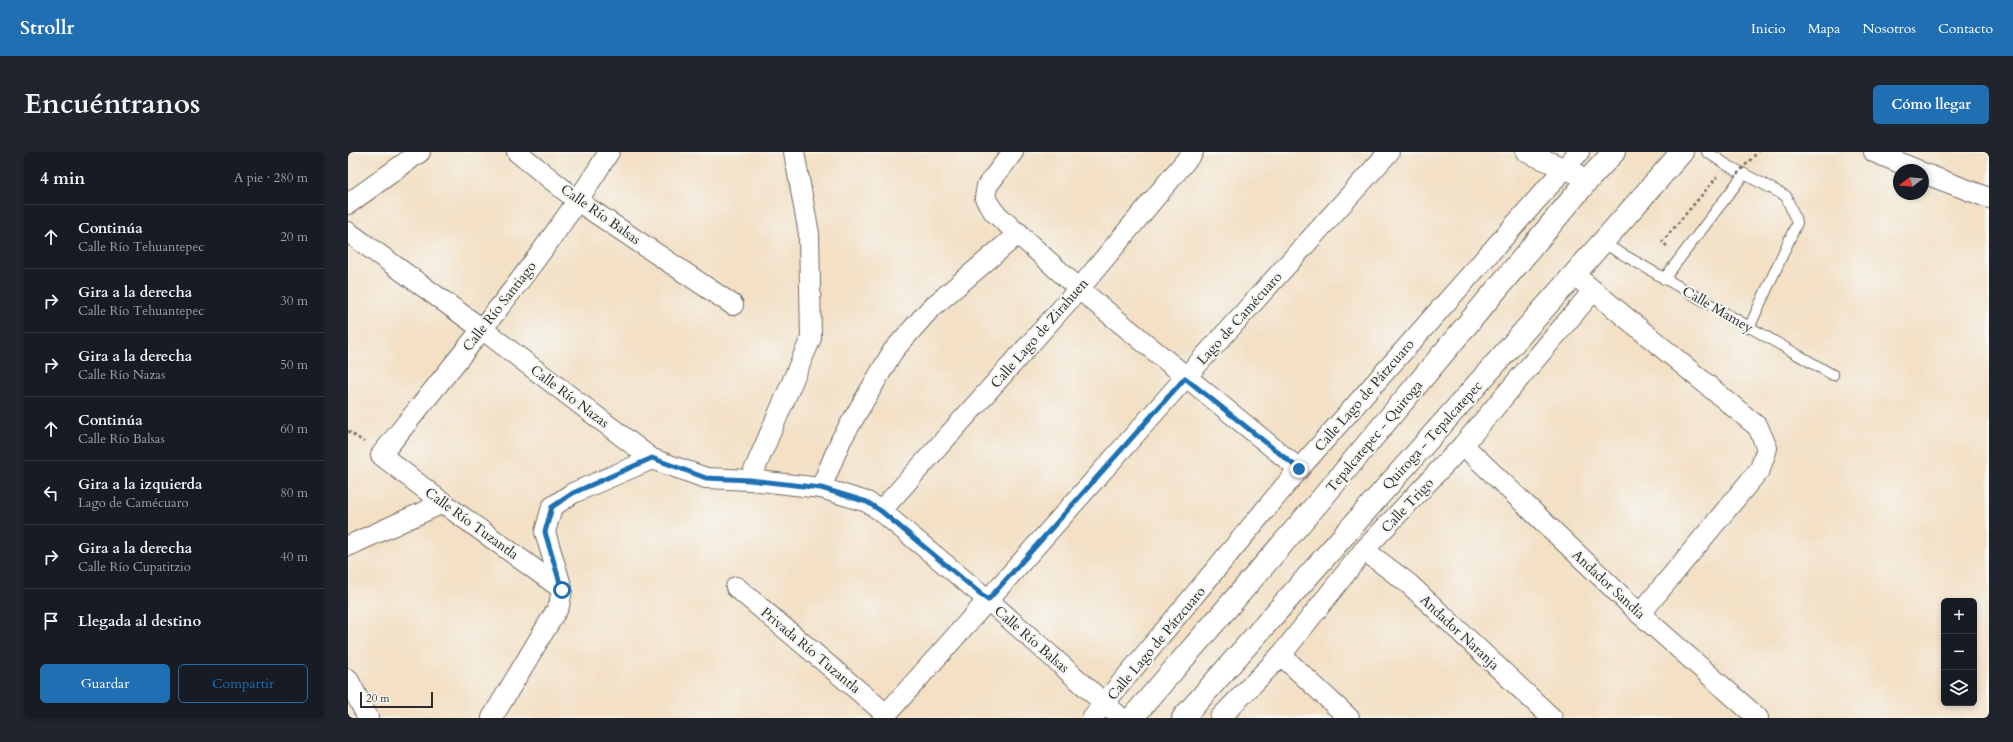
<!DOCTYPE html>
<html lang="es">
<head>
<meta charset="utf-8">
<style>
  body { margin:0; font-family:Cardo,serif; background:#20242c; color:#f1f3f6 }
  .controls { position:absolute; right:12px; bottom:12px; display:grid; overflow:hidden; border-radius:6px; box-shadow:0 2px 6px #0003 }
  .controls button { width:36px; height:36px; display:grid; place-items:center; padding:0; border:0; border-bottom:1px solid #363941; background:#171b24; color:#f1f3f6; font:20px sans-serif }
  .compass { position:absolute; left:1545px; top:12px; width:36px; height:36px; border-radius:50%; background:#171b24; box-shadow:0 2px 6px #0003; rotate:254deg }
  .scale { position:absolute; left:12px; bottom:10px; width:73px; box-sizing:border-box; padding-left:4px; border:2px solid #2b2b2b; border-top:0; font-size:11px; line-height:14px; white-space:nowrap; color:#2b2b2b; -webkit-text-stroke:3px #f6f6f2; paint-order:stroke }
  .stop { position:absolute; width:12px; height:12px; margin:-9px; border:3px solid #1f6fb2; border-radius:50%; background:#fff }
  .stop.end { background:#1f6fb2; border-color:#fff; box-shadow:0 1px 4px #0008 }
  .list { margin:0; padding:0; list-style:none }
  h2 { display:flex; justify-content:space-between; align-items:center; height:52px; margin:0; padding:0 16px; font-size:17px }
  h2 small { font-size:13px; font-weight:400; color:#9ea1a6 }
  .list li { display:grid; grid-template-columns:26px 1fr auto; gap:12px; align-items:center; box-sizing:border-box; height:64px; padding:0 16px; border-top:1px solid #363941 }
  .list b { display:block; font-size:15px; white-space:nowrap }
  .list p { margin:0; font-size:13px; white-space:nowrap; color:#9ea1a6 }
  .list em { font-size:13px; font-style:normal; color:#9ea1a6 }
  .actions { display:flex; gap:8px; padding:12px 16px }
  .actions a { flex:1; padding:9px 0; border:1px solid #1f6fb2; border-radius:6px; text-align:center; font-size:14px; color:#1f6fb2 }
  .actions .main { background:#1f6fb2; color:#fff }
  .icon { flex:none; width:22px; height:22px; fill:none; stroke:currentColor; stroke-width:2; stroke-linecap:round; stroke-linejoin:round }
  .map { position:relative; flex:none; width:1641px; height:566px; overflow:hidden; border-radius:6px }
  header { display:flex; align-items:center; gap:24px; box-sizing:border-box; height:56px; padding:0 20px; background:#1f6fb2; color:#fff }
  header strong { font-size:19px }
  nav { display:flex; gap:22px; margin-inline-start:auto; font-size:14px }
  .intro { display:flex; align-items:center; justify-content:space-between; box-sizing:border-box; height:96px; padding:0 24px }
  h1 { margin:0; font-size:28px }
  .button { padding:10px 18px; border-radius:6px; background:#1f6fb2; color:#fff; font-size:14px; font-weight:700 }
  main { display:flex; gap:24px; padding:0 24px }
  aside { flex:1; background:#171b24; border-radius:6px; box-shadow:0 2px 6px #0003 }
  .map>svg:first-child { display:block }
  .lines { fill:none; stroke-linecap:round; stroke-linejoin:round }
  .lane-casing { stroke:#716a61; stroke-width:12 }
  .street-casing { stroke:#716a61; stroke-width:22 }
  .primary-casing { stroke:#716a61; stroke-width:24 }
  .path { stroke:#716a61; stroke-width:2.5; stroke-dasharray:3 3; stroke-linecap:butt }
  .lane { stroke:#fff; stroke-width:10 }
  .street { stroke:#fff; stroke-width:20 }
  .primary { stroke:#fff; stroke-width:22 }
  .path-bridge { stroke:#716a61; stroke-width:2.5; stroke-dasharray:3 3; stroke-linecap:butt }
  .route { stroke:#1f6fb2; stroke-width:5 }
  .labels { text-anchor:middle; stroke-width:4; stroke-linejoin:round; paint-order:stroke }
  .street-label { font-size:14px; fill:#2b2b2b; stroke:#f6f6f2 }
</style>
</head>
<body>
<header>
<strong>Strollr</strong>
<nav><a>Inicio</a><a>Mapa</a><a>Nosotros</a><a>Contacto</a></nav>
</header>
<div class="intro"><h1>Encuéntranos</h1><a class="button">Cómo llegar</a></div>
<main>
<aside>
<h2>4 min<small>A pie · 280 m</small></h2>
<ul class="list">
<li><svg class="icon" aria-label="ahead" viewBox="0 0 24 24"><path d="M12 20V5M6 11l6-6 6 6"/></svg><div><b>Continúa</b><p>Calle Río Tehuantepec</p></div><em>20 m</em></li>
<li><svg class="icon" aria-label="right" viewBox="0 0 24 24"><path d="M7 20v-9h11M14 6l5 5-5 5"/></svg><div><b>Gira a la derecha</b><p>Calle Río Tehuantepec</p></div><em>30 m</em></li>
<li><svg class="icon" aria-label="right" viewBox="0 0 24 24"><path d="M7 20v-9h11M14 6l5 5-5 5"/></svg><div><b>Gira a la derecha</b><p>Calle Río Nazas</p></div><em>50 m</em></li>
<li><svg class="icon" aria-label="ahead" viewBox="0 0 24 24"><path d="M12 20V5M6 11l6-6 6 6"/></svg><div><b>Continúa</b><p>Calle Río Balsas</p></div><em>60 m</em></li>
<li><svg class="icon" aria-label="left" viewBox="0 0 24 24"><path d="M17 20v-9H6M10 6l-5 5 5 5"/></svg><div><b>Gira a la izquierda</b><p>Lago de Camécuaro</p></div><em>80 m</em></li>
<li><svg class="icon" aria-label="right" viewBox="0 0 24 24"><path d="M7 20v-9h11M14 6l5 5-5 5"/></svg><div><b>Gira a la derecha</b><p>Calle Río Cupatitzio</p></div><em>40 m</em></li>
<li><svg class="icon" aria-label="arrive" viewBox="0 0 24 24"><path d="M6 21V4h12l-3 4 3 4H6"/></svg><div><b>Llegada al destino</b></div></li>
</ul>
<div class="actions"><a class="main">Guardar</a><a>Compartir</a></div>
</aside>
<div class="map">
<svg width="1641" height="566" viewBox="0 0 1641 566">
  <rect width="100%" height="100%" fill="#f6f6f2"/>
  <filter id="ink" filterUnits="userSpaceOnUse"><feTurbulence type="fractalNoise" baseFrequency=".025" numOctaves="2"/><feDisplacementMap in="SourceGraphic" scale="8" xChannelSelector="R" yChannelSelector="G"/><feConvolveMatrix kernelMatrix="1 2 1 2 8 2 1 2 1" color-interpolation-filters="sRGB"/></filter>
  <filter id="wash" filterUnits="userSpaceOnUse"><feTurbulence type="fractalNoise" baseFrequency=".012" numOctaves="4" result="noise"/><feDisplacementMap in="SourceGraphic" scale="16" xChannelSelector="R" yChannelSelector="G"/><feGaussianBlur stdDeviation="0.9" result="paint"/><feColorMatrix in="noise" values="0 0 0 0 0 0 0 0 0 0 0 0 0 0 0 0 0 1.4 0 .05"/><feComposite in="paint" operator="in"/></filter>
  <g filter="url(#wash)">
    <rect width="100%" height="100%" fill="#f3e0c5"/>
  </g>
  <g filter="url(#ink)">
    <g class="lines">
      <defs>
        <g id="lane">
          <polyline points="1359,0 1379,13 1438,44 1449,71 1401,176"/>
          <polyline points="1255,91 1485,223"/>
          <polyline points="1316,127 1396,22"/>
        </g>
        <g id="street">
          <polyline points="169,0 231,50 385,153"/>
          <polyline points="665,0 639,34 637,46 646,60 731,137 951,317"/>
          <polyline points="1178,0 1227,21"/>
          <polyline points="1526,0 1569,18"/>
          <polyline points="1575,21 1641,46"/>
          <polyline points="0,52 72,0"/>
          <polyline points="0,80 134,177 304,307 358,326 402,328 473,336 519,350 533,359 640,448 773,566"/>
          <polyline points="1235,130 1410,275 1419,296 1412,317 1292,462"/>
          <polyline points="1115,293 1292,462 1410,566"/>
          <polyline points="402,328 463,186 461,82 446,0"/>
          <polyline points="473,336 493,288 545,199 582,157 671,81"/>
          <polyline points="533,359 731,137 845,0"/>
          <polyline points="0,394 95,351"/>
          <polyline points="1016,398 1061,432 1204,566"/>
          <polyline points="388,435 538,562"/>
          <path d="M214,437L95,351L33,303C112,204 195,107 261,0"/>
          <polyline points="933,503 1001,566"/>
          <polyline points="0,527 20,566"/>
          <polyline points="144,566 211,454 214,437 197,380 204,355 225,341 304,307"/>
          <polyline points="535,566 837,226 1041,0"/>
          <polyline points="744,566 951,317 1231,0"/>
          <polyline points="872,566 933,503 1016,398 1115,293 1245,139"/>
        </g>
        <g id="primary">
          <polyline points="784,566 975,345 1240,28 1266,0"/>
          <polyline points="835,566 1334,0"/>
        </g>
      </defs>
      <use href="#lane" class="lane-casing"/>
      <use href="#street" class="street-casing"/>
      <use href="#primary" class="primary-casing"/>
      <g class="path">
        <polyline points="1319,94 1314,90 1369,25"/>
        <polyline points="0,279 16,290"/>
      </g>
      <use href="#lane" class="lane"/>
      <use href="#street" class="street"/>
      <use href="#primary" class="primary"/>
      <polyline class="path-bridge" points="1389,22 1410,0"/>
    </g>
  </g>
  <g class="lines" filter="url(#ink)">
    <polyline class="route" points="214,438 197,380 204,355 225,341 304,306 358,326 402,328 473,336 519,350 533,359 640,448 837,226 951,317"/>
  </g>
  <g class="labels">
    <g class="street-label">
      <text transform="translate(253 62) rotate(35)" y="5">Calle Río Balsas</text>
      <text transform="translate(151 154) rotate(-52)" y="5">Calle Río Santiago</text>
      <text transform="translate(1370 157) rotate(30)" y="5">Calle Mamey</text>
      <text transform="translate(891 166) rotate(-48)" y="5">Lago de Camécuaro</text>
      <text transform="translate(691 181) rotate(-49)" y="5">Calle Lago de Zirahuen</text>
      <text transform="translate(1016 243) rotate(-49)" y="5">Calle Lago de Pátzcuaro</text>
      <text transform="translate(222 244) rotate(37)" y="5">Calle Río Nazas</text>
      <text transform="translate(1084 283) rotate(-48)" y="5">Quiroga - Tepalcatepec</text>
      <text transform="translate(1026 284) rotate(-50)" y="5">Tepalcatepec - Quiroga</text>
      <text transform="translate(1059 353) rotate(-47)" y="5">Calle Trigo</text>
      <text transform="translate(124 371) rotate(36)" y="5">Calle Río Tuzantla</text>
      <text transform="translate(1261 432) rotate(43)" y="5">Andador Sandía</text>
      <text transform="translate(1112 480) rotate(43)" y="5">Andador Naranja</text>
      <text transform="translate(684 487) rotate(41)" y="5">Calle Río Balsas</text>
      <text transform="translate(808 491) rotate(-50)" y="5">Calle Lago de Pátzcuaro</text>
      <text transform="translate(463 498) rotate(40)" y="5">Privada Río Tuzantla</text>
    </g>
  </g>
</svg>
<div class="controls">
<button>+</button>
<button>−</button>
<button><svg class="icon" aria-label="layers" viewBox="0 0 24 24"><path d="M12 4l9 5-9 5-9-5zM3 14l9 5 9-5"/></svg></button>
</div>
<svg class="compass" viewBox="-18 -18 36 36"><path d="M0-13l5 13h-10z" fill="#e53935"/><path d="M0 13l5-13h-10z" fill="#9ea1a6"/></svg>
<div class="scale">20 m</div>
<div class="stop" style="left:214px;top:438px"></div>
<div class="stop end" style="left:951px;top:317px"></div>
</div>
</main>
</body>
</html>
